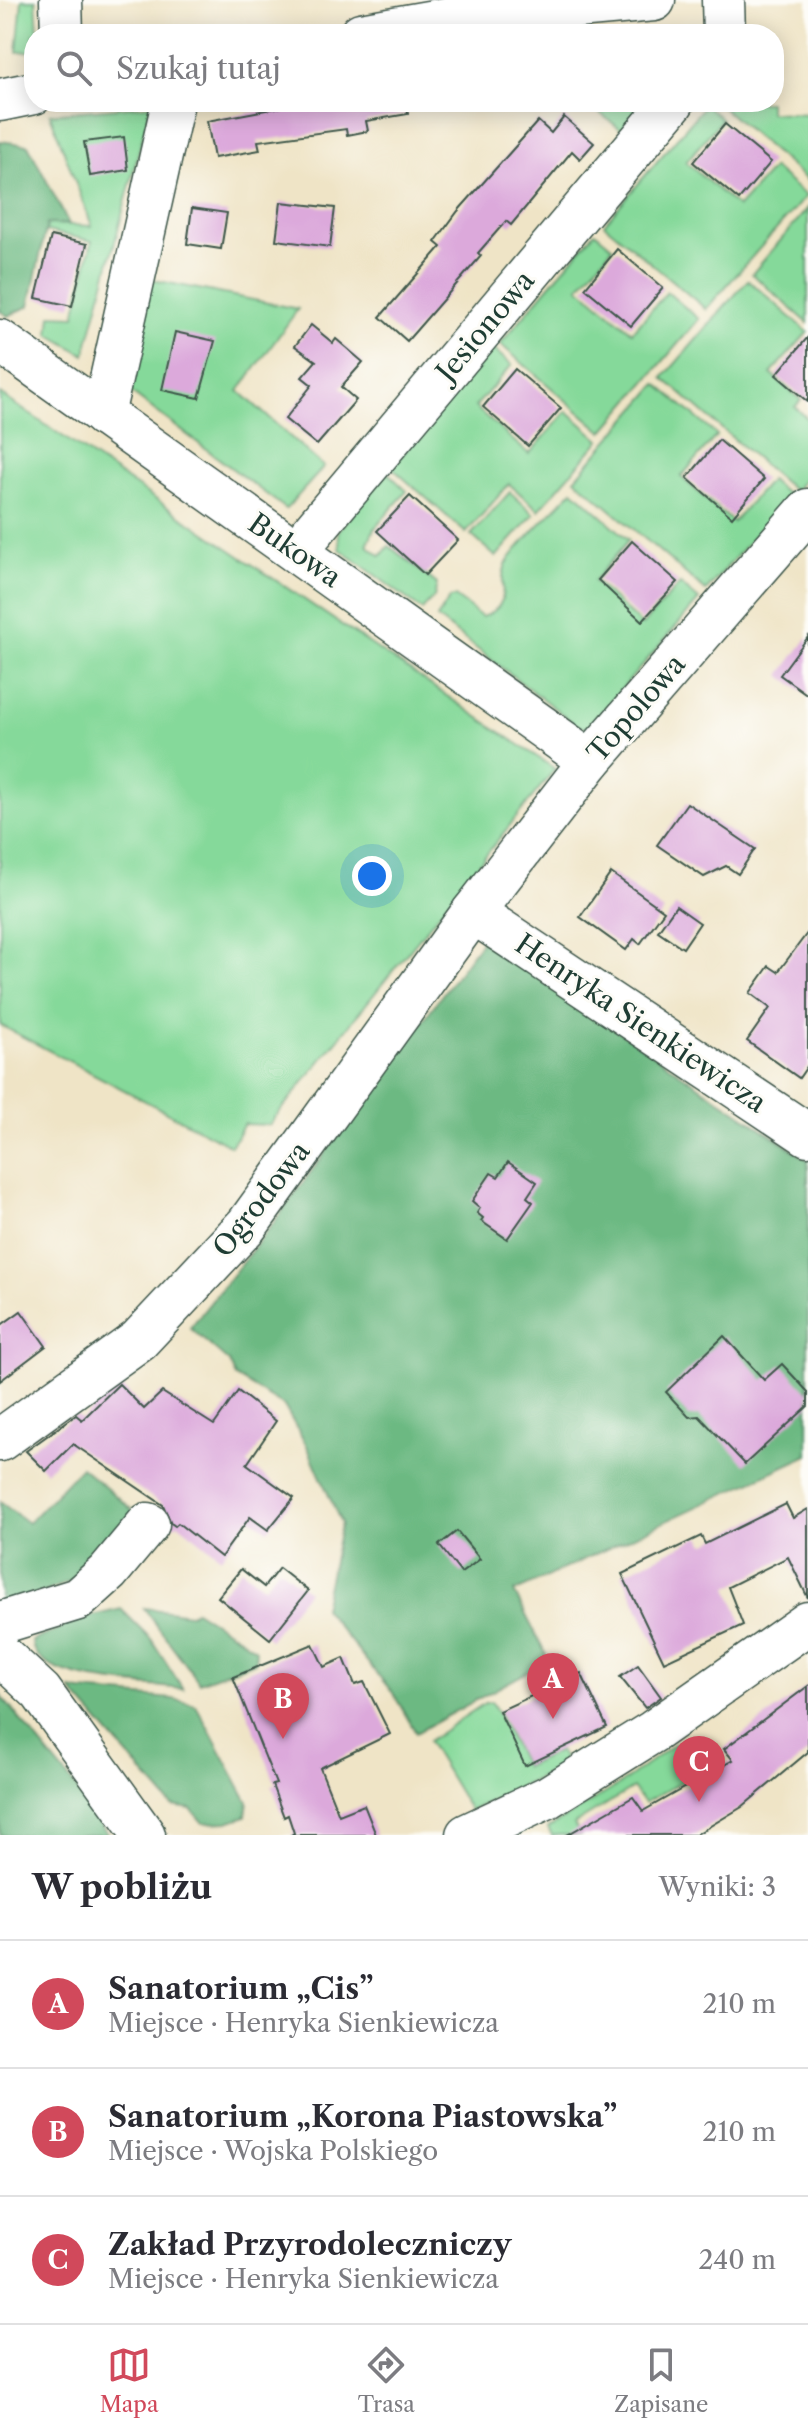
<!DOCTYPE html>
<html lang="pl">
<head>
<meta charset="utf-8">
<style>
  body { margin:0; font-family:"Libre Caslon Text",serif; background:#f2f2f3; color:#2b2b33 }
  .you { position:absolute; left:372px; top:876px; width:28px; height:28px; margin:-20px; border:6px solid #fff; border-radius:50%; background:#1a73e8; box-shadow:0 0 0 12px #1a73e833 }
  .badge { display:grid; place-items:center; width:52px; height:52px; border-radius:50%; background:#d1495b; color:#fff; font-size:26px; font-weight:700 }
  .pin { position:absolute; translate:-50% -66px; filter:drop-shadow(0 2px 4px #0008) }
  .pin::after { content:''; position:absolute; top:42px; width:28px; height:24px; background:inherit; clip-path:polygon(0 0,100% 0,50% 100%) }
  .list { margin:0; padding:0; list-style:none }
  h2 { display:flex; justify-content:space-between; align-items:center; height:104px; margin:0; padding:0 32px; font-size:34px }
  h2 small { font-size:26px; font-weight:400; color:#7c7c81 }
  .list li { display:grid; grid-template-columns:52px 1fr auto; gap:24px; align-items:center; box-sizing:border-box; height:128px; padding:0 32px; border-top:2px solid #e1e1e2 }
  .list b { display:block; font-size:30px; white-space:nowrap }
  .list p { margin:0; font-size:26px; white-space:nowrap; color:#7c7c81 }
  .list em { font-size:26px; font-style:normal; color:#7c7c81 }
  .icon { flex:none; width:44px; height:44px; fill:none; stroke:currentColor; stroke-width:2; stroke-linecap:round; stroke-linejoin:round }
  .map { position:relative; flex:none; width:808px; height:1835px; overflow:hidden }
  .search { position:absolute; background:#fff; box-shadow:0 4px 20px #0003; left:24px; right:24px; top:24px; height:88px; display:flex; align-items:center; gap:20px; box-sizing:border-box; padding:0 28px; border-radius:32px; color:#7c7c81; font-size:30px }
  .sheet { height:488px; background:#fff }
  nav { display:flex; justify-content:space-around; align-items:center; box-sizing:border-box; height:112px; border-top:2px solid #e1e1e2; background:#fff; font-size:22px; color:#7c7c81 }
  nav a { display:grid; justify-items:center; gap:4px }
  nav .on { color:#d1495b }
  .map>svg:first-child { display:block }
  .green { fill:#85d99a; stroke:#528b67; stroke-width:2 }
  .forest { fill:#6cb982; stroke:#467b5b; stroke-width:2 }
  .building { fill:#dca9db }
  .lines { fill:none; stroke-linecap:round; stroke-linejoin:round }
  .minor-casing { stroke:#3e564a; stroke-width:45 }
  .minor { stroke:#fff; stroke-width:42 }
  .labels { text-anchor:middle; stroke-width:6; stroke-linejoin:round; paint-order:stroke }
  .street-label { font-size:28px; fill:#1f3d34; stroke:#fdfcf7 }
</style>
</head>
<body>
<div class="map">
<svg width="808" height="1835" viewBox="0 0 808 1835">
  <rect width="100%" height="100%" fill="#fdfcf7"/>
  <filter id="ink" filterUnits="userSpaceOnUse"><feTurbulence type="fractalNoise" baseFrequency=".0125" numOctaves="2"/><feDisplacementMap in="SourceGraphic" scale="16" xChannelSelector="R" yChannelSelector="G"/><feConvolveMatrix kernelMatrix="1 2 1 2 8 2 1 2 1" color-interpolation-filters="sRGB"/></filter>
  <filter id="wash" filterUnits="userSpaceOnUse"><feTurbulence type="fractalNoise" baseFrequency=".006" numOctaves="4" result="noise"/><feDisplacementMap in="SourceGraphic" scale="32" xChannelSelector="R" yChannelSelector="G"/><feGaussianBlur stdDeviation="1.8" result="paint"/><feColorMatrix in="noise" values="0 0 0 0 0 0 0 0 0 0 0 0 0 0 0 0 0 1.4 0 .05"/><feComposite in="paint" operator="in"/></filter>
  <g filter="url(#wash)">
    <rect width="100%" height="100%" fill="#efe4c6"/>
    <g class="green">
      <polygon points="22,0 36,0 38,34 34,34 32,51 17,52"/>
      <polygon points="585,102 649,102 622,130"/>
      <polygon points="716,102 769,102 769,112 808,114 808,181"/>
      <polygon points="151,105 85,355 49,334 51,315 75,316 92,241 46,231 47,224 92,226 50,114"/>
      <polygon points="705,105 722,119 686,162 738,207 773,168 806,196 706,309 604,224"/>
      <polygon points="808,208 808,323 752,274"/>
      <polygon points="595,232 613,247 579,287 632,332 667,292 699,319 603,432 500,344"/>
      <polygon points="149,279 298,309 239,391 324,467 286,509 125,388"/>
      <polygon points="748,280 808,332 771,374 801,400 795,407 808,419 808,475 794,491 663,378"/>
      <polygon points="493,349 512,365 475,407 529,454 567,411 600,440 539,510 509,484 466,533 391,467"/>
      <polygon points="657,384 717,435 681,477 733,522 770,480 789,496 706,591 575,479"/>
      <polygon points="0,394 555,769 269,1125 244,1124 231,1146 0,1025"/>
      <polygon points="387,472 407,491 374,529 367,545 381,556 389,546 437,584 434,597 422,610 340,549 338,531"/>
      <path d="M573,490L629,540L594,581L642,625L680,584L699,600L588,728L579,727L437,618L450,598L455,597L482,617C515,605 496,586 506,565C514,548 558,506 573,490Z"/>
      <polygon points="510,492 534,514 496,557 471,535"/>
      <polygon points="492,1702 525,1767 559,1751 567,1764 470,1811 428,1741 485,1703"/>
      <polygon points="674,1744 684,1745 703,1769 644,1803 633,1788 574,1824 580,1835 552,1835 548,1828 619,1785"/>
    </g>
    <g class="forest">
      <polygon points="0,141 28,145 69,224 47,224 29,306 8,316 0,311"/>
      <polygon points="483,939 808,1160 808,1455 514,1592 549,1660 416,1733 393,1693 323,1608 341,1523 308,1448 284,1406 236,1377 229,1362 190,1328 269,1229"/>
      <polygon points="81,1467 136,1513 79,1578 0,1610 0,1502 28,1523"/>
      <polygon points="144,1608 190,1614 195,1610 256,1649 255,1662 199,1682"/>
      <path d="M121,1609L151,1639L183,1689C149,1684 32,1684 32,1641L83,1618Z"/>
      <polygon points="71,1690 173,1699 196,1705 248,1802 246,1816 228,1822 203,1823 191,1809 172,1806"/>
      <polygon points="0,1695 75,1786 108,1835 0,1835"/>
    </g>
    <g id="blocks">
      <g class="building">
        <polygon points="281,102 407,102 408,114 366,121 368,131 347,135 346,129 258,141 260,150 214,158 207,121 282,107"/>
        <polygon points="564,117 594,143 580,159 572,151 511,225 506,221 478,253 481,256 407,341 380,317 441,247 435,242 458,211 538,121 551,133"/>
        <polygon points="725,124 771,162 739,200 693,162"/>
        <polygon points="124,137 128,170 90,176 84,142"/>
        <polygon points="281,202 335,208 330,247 276,240"/>
        <polygon points="192,208 227,213 221,249 187,244"/>
        <polygon points="51,236 87,244 72,306 36,298"/>
        <polygon points="617,249 663,288 631,326 585,288"/>
        <polygon points="311,325 333,343 336,339 363,362 341,387 356,400 317,445 285,419 312,385 302,377 316,361 295,346"/>
        <polygon points="175,332 215,341 199,398 162,390"/>
        <polygon points="808,337 808,402 776,375"/>
        <polygon points="515,369 561,408 528,446 483,407"/>
        <polygon points="719,440 764,479 732,517 687,478"/>
        <polygon points="410,496 458,540 425,575 377,531"/>
        <polygon points="632,541 678,582 642,621 598,580"/>
        <polygon points="808,637 808,695 780,675"/>
        <polygon points="687,803 755,849 738,874 726,866 704,877 657,845"/>
        <polygon points="611,873 664,911 640,944 634,939 626,950 580,917"/>
        <polygon points="676,906 700,923 683,948 658,931"/>
        <polygon points="808,932 808,1065 799,1078 747,1041 770,1008 750,993 769,966 778,972"/>
        <polygon points="508,1162 537,1182 527,1197 533,1202 507,1239 481,1221 483,1218 477,1213 480,1208 472,1201 491,1173 498,1177"/>
        <polygon points="21,1311 46,1346 0,1381 0,1326"/>
        <polygon points="724,1336 764,1380 782,1364 808,1392 808,1406 745,1464 699,1416 689,1417 666,1392"/>
        <polygon points="119,1384 144,1409 162,1392 214,1425 238,1391 276,1421 247,1464 294,1498 268,1530 250,1517 221,1557 178,1523 175,1526 171,1523 163,1505 73,1444 46,1471 26,1451 76,1415 82,1420"/>
        <polygon points="786,1504 793,1518 808,1509 808,1598 788,1557 728,1587 743,1625 664,1662 622,1574 701,1536 705,1544"/>
        <polygon points="457,1531 480,1559 461,1573 439,1545"/>
        <polygon points="279,1568 308,1591 270,1639 218,1597 241,1569 264,1587"/>
        <polygon points="313,1644 324,1667 344,1658 355,1685 364,1682 390,1734 320,1768 339,1815 364,1805 376,1835 291,1835 294,1833 288,1815 284,1817 272,1785 276,1784 233,1677"/>
        <polygon points="638,1665 661,1697 645,1708 620,1677"/>
        <polygon points="581,1673 607,1727 525,1766 499,1711"/>
        <polygon points="808,1686 808,1752 742,1807 695,1835 567,1835 633,1797 643,1811 733,1760 724,1749"/>
      </g>
    </g>
  </g>
  <g filter="url(#ink)">
    <use href="#blocks" fill-opacity="0" stroke="#3e564a" stroke-width="2"/>
    <g class="lines">
      <defs>
        <g id="minor">
          <polyline points="61,0 62,34"/>
          <polyline points="723,0 724,34"/>
          <polyline points="361,34 446,19 654,0"/>
          <polyline points="0,100 34,93"/>
          <polyline points="0,341 590,761"/>
          <polyline points="103,415 173,102"/>
          <polyline points="297,550 673,102"/>
          <polyline points="473,912 808,1135"/>
          <polyline points="0,1440 139,1340 247,1225 473,912 590,761 808,510"/>
          <polyline points="0,1623 78,1599 108,1572 148,1524"/>
          <polyline points="0,1654 41,1692 144,1835"/>
          <polyline points="467,1835 548,1797 654,1731 808,1623"/>
        </g>
      </defs>
      <use href="#minor" class="minor-casing"/>
      <use href="#minor" class="minor"/>
    </g>
  </g>
  <g class="labels">
    <g class="street-label">
      <text transform="translate(485 326) rotate(-50)" y="10">Jesionowa</text>
      <text transform="translate(295 550) rotate(35)" y="10">Bukowa</text>
      <text transform="translate(636 708) rotate(-49)" y="10">Topolowa</text>
      <text transform="translate(641 1023) rotate(34)" y="10">Henryka Sienkiewicza</text>
      <text transform="translate(261 1199) rotate(-52)" y="10">Ogrodowa</text>
    </g>
  </g>
</svg>
<div class="you"></div>
<div class="pin badge" style="left:553px;top:1719px">A</div>
<div class="pin badge" style="left:283px;top:1739px">B</div>
<div class="pin badge" style="left:699px;top:1802px">C</div>
<div class="search"><svg class="icon" aria-label="search" viewBox="0 0 24 24"><circle cx="10" cy="10" r="6"/><path d="M15 15l6 6"/></svg>Szukaj tutaj</div>
</div>
<section class="sheet">
<h2>W pobliżu<small>Wyniki: 3</small></h2>
<ul class="list">
<li><span class="badge">A</span><div><b>Sanatorium „Cis”</b><p>Miejsce · Henryka Sienkiewicza</p></div><em>210 m</em></li>
<li><span class="badge">B</span><div><b>Sanatorium „Korona Piastowska”</b><p>Miejsce · Wojska Polskiego</p></div><em>210 m</em></li>
<li><span class="badge">C</span><div><b>Zakład Przyrodoleczniczy</b><p>Miejsce · Henryka Sienkiewicza</p></div><em>240 m</em></li>
</ul>
</section>
<nav>
<a class="on"><svg class="icon" aria-label="map" viewBox="0 0 24 24"><path d="M3 6l6-2 6 2 6-2v14l-6 2-6-2-6 2zM9 4v14M15 6v14"/></svg>Mapa</a>
<a><svg class="icon" aria-label="directions" viewBox="0 0 24 24"><path d="M12 3l9 9-9 9-9-9zM9 14v-3h6M13 9l2 2-2 2"/></svg>Trasa</a>
<a><svg class="icon" aria-label="saved" viewBox="0 0 24 24"><path d="M7 4h10v16l-5-4-5 4z"/></svg>Zapisane</a>
</nav>
</body>
</html>
